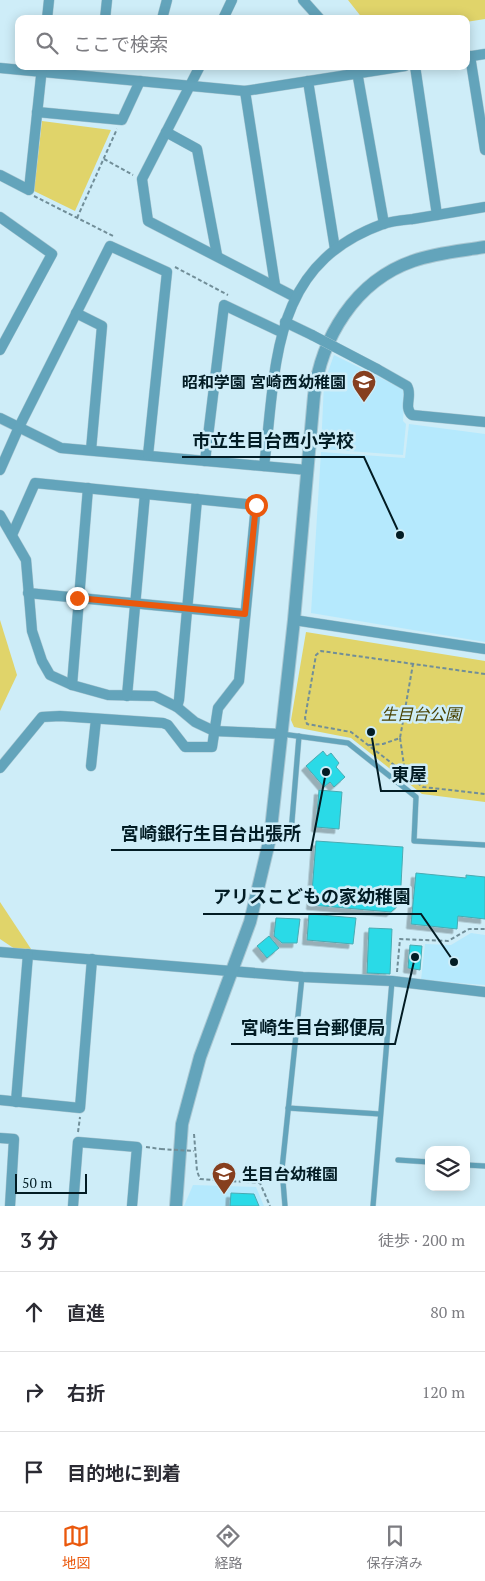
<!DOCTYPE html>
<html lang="ja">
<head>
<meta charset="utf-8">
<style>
  body { margin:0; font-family:"PT Serif","Noto Sans JP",serif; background:#f7f7f7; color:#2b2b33 }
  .controls { position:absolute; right:15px; bottom:15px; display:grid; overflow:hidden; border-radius:10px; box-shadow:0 2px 12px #0003 }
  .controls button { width:45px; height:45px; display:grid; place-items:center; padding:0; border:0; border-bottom:1px solid #e1e1e2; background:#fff; color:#2b2b33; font:25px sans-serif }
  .scale { position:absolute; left:15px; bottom:12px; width:72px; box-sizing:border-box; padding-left:5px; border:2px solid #021c24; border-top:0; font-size:14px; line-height:18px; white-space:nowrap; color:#021c24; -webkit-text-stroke:4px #ceedf8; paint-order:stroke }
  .stop { position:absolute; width:15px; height:15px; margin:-11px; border:4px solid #ea580c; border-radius:50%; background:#fff }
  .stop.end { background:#ea580c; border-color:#fff; box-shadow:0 1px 5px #0008 }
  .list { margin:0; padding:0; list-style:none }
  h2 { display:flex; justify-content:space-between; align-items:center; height:65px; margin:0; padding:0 20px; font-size:21px }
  h2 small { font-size:16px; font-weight:400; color:#7c7c81 }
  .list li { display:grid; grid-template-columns:32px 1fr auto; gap:15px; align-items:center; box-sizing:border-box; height:80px; padding:0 20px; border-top:1px solid #e1e1e2 }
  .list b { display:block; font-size:19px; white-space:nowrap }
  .list em { font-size:16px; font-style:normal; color:#7c7c81 }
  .icon { flex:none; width:28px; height:28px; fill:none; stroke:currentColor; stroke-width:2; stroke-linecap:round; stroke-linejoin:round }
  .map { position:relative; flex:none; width:485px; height:1206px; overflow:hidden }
  .search { position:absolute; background:#fff; box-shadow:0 2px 12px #0003; left:15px; right:15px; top:15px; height:55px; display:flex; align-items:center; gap:12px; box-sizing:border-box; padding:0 18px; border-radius:10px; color:#7c7c81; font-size:19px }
  .sheet { height:305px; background:#fff }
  nav { display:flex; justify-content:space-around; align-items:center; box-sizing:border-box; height:70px; border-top:1px solid #e1e1e2; background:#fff; font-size:14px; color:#7c7c81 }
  nav a { display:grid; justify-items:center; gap:2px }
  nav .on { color:#ea580c }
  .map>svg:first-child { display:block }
  .built { fill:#b5e9fd }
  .green { fill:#e0d46a }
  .building { fill:#2adae7; stroke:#4aaab2; filter:url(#shadow) }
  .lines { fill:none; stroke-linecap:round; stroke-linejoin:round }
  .service-casing { stroke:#a9c7d2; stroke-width:6 }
  .minor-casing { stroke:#a9c7d2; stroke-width:11 }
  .tertiary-casing { stroke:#a9c7d2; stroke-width:14 }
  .path { stroke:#718e98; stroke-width:2; stroke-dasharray:4 2.5; stroke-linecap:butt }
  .service { stroke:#63a4bb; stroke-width:5 }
  .minor { stroke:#63a4bb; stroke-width:10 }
  .tertiary { stroke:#63a4bb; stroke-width:12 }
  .minor-bridge-casing { stroke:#a9c7d2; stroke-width:11; stroke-linecap:butt }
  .path-bridge { stroke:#718e98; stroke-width:2; stroke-dasharray:4 2.5; stroke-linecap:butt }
  .minor-bridge { stroke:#63a4bb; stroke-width:10 }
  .route { stroke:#ea580c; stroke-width:6 }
  .labels { text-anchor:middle; stroke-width:5; stroke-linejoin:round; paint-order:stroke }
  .poi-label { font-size:16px; font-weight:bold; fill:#021c24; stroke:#ceedf8; text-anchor:end }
  .park-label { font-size:16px; font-style:italic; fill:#484100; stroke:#ceedf8 }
  .leader { fill:none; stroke:#021c24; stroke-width:2 }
  .callout-dot { fill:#021c24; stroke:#ceedf8; stroke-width:2 }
  .callout-label { font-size:18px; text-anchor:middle; font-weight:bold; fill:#021c24; stroke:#ceedf8; stroke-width:5; stroke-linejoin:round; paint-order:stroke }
</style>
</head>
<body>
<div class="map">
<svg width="485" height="1206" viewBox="0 0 485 1206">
  <defs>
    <filter id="shadow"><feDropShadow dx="-4.5" dy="4.5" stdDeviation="0" flood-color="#0004"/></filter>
  </defs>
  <rect width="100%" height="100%" fill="#ceedf8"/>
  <g class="built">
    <polygon points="334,355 405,390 403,421 406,424 403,455 321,449 324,383"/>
    <polygon points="409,424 485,434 485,642 311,613 321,452 405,458"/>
    <polygon points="471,933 485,935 485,985 421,980 425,944 451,945"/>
    <polygon points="193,1185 256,1187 264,1206 184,1206"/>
  </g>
  <g class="green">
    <polygon points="348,0 485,0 485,19 466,22 466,19 363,19"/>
    <polygon points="42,121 111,130 75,211 34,191"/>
    <polygon points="0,620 17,675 0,711"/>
    <polygon points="306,632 485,661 485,802 422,794 351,738 294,727 291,720"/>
    <polygon points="0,902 35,955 21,953 0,939"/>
  </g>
  <g class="building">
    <polygon points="323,751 327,756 331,753 339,763 336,767 345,777 334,787 330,782 324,787 306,766"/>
    <polygon points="319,790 342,792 339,829 316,827"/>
    <polygon points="316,841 403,847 400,904 391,912 311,905"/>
    <polygon points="416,873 466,878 466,875 485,877 485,919 458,916 457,929 411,924"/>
    <polygon points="309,914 356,918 353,944 307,940"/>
    <polygon points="276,918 300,919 297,943 282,943 274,936"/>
    <polygon points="369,928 392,929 390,974 367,973"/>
    <polygon points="269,936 279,948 267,958 257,946"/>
    <polygon points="410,945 422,946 420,970 408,968"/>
    <polygon points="231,1193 254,1194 259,1206 230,1206"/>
  </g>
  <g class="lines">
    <defs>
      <g id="service">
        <polyline points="282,734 348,743 416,797 414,841 485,845"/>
        <polyline points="291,833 299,736"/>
        <polyline points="288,1108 380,1114"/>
        <polyline points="398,1160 429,1162"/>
        <polyline points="466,1165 485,1166"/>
        <polyline points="285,1206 282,1169 302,977"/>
        <polyline points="373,1206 392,981"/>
      </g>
      <g id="minor">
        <polyline points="303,0 320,19"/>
        <polyline points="47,19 49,0"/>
        <polyline points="105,19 107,0"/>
        <polyline points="162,19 167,0"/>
        <polyline points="223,19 232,0"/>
        <polyline points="470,56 485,150"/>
        <polyline points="466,57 485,54"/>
        <polyline points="200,66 142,179 148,221 295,297"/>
        <polyline points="356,66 384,224"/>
        <polyline points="415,66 437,215"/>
        <polyline points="0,68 245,91 405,66"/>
        <polyline points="308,81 335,249"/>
        <polyline points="245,91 275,285"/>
        <polyline points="37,112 122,120 140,81"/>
        <polyline points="166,132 197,149 217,255"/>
        <polyline points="0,175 29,190 42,67"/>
        <polyline points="0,217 52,254 0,350"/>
        <polyline points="76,313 102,326 91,450"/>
        <polyline points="285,322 312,335"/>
        <path d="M377,369L407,386C413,395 403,407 412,415L485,422"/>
        <polyline points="0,418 61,448 307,470"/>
        <polyline points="205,461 224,305 281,332"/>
        <path d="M264,466C277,366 269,265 383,224C392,221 404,220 413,219C437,215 461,211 485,207"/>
        <polyline points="0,470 19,427 110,246 167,272 148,455"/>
        <polyline points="0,515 26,560 32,631 42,661 50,675 72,685 108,695 155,696 177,707 195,722 214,731 282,734"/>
        <polyline points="28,593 245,614"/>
        <polyline points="294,620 485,649"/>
        <polyline points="72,685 88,488"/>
        <polyline points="127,696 145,494"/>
        <polyline points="177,707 179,700 197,499"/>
        <polyline points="91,766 96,719"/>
        <polyline points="0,768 42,717 60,716 163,723 168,725 185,747 212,747 218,708 239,681 256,505 35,483 12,535"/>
        <polyline points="0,952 303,977 392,981 485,992"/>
        <polyline points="0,1100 80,1108 92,959"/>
        <polyline points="16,1102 28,954"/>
        <polyline points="0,1138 14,1139 10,1206"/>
        <polyline points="73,1206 78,1142 137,1147 132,1206"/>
      </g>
      <path id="tertiary" d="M176,1206L182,1124L200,1057L250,922L270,838L294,620L314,396C321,338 355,281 413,261C436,253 461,251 485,247"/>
    </defs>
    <use href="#service" class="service-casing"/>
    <use href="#minor" class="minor-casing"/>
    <use href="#tertiary" class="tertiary-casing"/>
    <g class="path">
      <polyline points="104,159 133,175"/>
      <polyline points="34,196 115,237"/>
      <polyline points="77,218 117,129"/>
      <polyline points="175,267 228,295"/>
      <polyline points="485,674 321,651 316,655 305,718 307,724 351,732 423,787 485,794"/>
      <polyline points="400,738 405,772"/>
      <polyline points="369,745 383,744 400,738 413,664"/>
      <polyline points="397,972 400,939 448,941 469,929 485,929"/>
      <polyline points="78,1132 80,1117"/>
      <polyline points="194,1134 197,1171 200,1179 260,1183 270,1206"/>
      <polyline points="146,1147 161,1149"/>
    </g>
    <use href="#service" class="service"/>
    <use href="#minor" class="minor"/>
    <use href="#tertiary" class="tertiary"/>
    <defs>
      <polyline id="minor-bridge" points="312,335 377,369"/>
    </defs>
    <use href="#minor-bridge" class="minor-bridge-casing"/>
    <polyline class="path-bridge" points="161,1149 194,1151"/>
    <use href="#minor-bridge" class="minor-bridge"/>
  </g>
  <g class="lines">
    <polyline class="route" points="77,598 245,614 256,505"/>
  </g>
  <defs>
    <symbol id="school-pin" viewBox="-11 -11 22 30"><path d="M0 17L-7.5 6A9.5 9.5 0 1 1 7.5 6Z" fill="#863f1f" stroke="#ceedf8"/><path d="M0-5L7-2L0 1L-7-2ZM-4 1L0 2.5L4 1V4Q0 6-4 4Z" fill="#fff"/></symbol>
  </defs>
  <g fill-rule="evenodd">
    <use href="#school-pin" x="350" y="368" width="28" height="38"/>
    <use href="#school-pin" x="210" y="1160" width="28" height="38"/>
  </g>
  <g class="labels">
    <g class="poi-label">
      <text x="346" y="388">昭和学園 宮崎西幼稚園</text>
      <text x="242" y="1180" text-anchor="start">生目台幼稚園</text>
    </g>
    <g class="park-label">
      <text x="421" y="720">生目台公園</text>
    </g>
  </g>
  <path class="leader" d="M400 535L364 457H182M371 732L381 791H437M326 772L311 850H111M454 962L421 914H203M415 957L395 1044H231"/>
  <g class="callout-dot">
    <circle cx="400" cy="535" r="5"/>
    <circle cx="371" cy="732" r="5"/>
    <circle cx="326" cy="772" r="5"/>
    <circle cx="454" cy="962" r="5"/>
    <circle cx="415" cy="957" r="5"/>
  </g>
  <g class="callout-label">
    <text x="273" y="447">市立生目台西小学校</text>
    <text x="409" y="781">東屋</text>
    <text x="211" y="840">宮崎銀行生目台出張所</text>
    <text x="312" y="903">アリスこどもの家幼稚園</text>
    <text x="313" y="1034">宮崎生目台郵便局</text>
  </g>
</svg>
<div class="controls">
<button><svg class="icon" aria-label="layers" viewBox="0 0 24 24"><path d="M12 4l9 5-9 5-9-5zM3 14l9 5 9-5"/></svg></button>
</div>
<div class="scale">50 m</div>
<div class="stop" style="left:256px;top:505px"></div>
<div class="stop end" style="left:77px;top:598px"></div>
<div class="search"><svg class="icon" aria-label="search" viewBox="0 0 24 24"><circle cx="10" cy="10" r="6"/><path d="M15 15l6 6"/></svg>ここで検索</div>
</div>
<section class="sheet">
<h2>3 分<small>徒歩 · 200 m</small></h2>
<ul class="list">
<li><svg class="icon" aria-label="ahead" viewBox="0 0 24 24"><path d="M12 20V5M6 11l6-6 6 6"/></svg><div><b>直進</b></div><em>80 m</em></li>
<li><svg class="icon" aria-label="right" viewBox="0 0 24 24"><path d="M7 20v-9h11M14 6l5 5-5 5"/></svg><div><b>右折</b></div><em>120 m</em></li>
<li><svg class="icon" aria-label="arrive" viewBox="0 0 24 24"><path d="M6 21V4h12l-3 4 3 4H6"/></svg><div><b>目的地に到着</b></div></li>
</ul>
</section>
<nav>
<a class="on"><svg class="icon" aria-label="map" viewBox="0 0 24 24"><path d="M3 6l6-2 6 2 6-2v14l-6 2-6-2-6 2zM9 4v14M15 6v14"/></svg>地図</a>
<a><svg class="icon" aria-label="directions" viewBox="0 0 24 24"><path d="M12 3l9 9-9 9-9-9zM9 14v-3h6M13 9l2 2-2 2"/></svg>経路</a>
<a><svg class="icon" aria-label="saved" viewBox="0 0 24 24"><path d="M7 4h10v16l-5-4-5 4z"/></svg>保存済み</a>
</nav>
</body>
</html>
